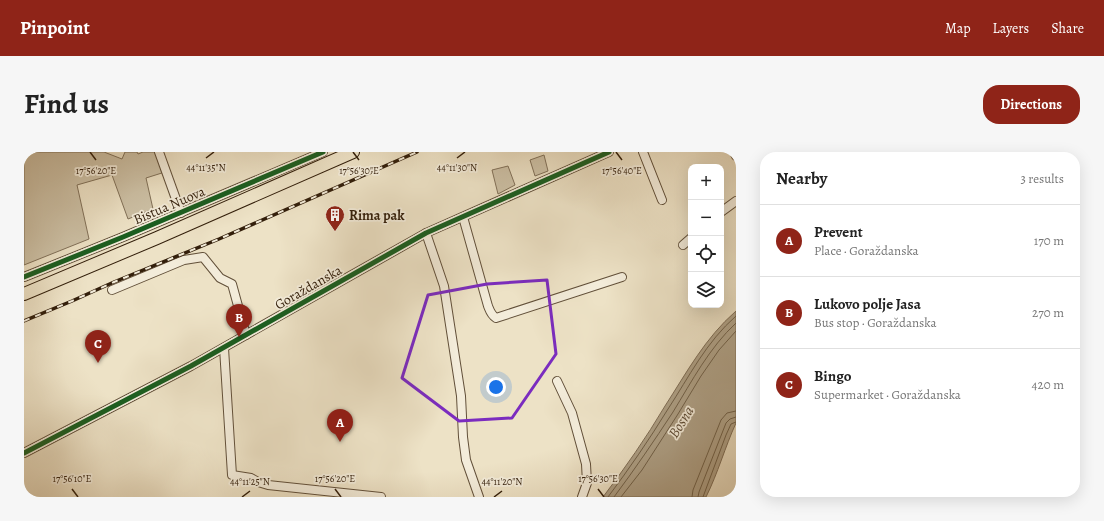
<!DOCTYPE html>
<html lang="en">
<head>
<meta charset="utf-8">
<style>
  body { margin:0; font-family:Alegreya,serif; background:#f6f6f6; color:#222 }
  .controls { position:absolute; right:12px; top:12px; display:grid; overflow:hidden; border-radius:8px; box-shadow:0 4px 16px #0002 }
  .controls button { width:36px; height:36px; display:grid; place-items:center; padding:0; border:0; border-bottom:1px solid #e0e0e0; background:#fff; color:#222; font:20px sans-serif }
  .you { position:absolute; left:472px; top:235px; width:14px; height:14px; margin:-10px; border:3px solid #fff; border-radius:50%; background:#1a73e8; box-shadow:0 0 0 6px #1a73e833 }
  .badge { display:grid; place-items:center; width:26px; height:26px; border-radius:50%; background:#8f2418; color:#fff; font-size:13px; font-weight:700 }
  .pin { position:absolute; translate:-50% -33px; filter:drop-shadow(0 1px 2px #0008) }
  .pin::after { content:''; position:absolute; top:21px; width:14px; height:12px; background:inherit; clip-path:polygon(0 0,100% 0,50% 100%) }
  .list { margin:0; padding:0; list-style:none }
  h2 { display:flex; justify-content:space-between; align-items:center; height:52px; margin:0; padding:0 16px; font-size:17px }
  h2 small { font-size:13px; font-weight:400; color:#767676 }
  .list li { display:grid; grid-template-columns:26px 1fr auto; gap:12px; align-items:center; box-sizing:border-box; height:72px; padding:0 16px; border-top:1px solid #e0e0e0 }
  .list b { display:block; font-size:15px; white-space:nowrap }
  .list p { margin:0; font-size:13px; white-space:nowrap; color:#767676 }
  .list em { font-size:13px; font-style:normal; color:#767676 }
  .icon { flex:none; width:22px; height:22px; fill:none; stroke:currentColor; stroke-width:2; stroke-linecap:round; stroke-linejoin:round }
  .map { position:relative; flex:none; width:712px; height:345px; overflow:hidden; border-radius:16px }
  header { display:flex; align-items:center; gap:24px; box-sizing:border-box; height:56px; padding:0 20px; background:#8f2418; color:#fff }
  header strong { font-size:19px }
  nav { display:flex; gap:22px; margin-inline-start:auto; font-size:14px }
  .intro { display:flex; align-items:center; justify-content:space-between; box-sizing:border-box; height:96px; padding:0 24px }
  h1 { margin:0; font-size:28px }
  .button { padding:10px 18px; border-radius:16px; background:#8f2418; color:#fff; font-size:14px; font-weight:700 }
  main { display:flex; gap:24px; padding:0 24px }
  aside { flex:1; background:#fff; border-radius:16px; box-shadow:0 4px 16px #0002 }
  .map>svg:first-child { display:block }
  .green { fill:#cdc1a6; stroke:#807058 }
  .water { fill:#aea086; stroke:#7d6c55 }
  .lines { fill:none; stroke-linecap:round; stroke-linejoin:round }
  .shore { stroke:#706048; stroke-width:1 }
  .minor-casing { stroke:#62503a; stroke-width:10 }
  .highway-casing { stroke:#331f0b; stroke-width:14 }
  .minor { stroke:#f3ecda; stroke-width:8 }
  .highway { stroke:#ede2c6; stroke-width:12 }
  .rail-casing { stroke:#331f0b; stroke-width:3.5 }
  .rail { stroke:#f3ecda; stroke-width:2; stroke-dasharray:6; stroke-linecap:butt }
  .cycleway-casing { stroke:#f3ecda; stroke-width:8 }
  .cycleway { stroke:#1b5e20; stroke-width:5 }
  .marked { fill:none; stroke:#7b2cbf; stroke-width:3; stroke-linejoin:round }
  .ticks { fill:none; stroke:#331f0b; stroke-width:1.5 }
  .labels { text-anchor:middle; stroke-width:3.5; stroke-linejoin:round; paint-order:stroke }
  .street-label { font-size:14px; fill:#331f0b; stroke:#f3ecda }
  .poi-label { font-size:14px; font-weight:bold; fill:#331f0b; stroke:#f3ecda; text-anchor:start }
  .water-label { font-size:15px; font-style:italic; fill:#5e4c36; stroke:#f3ecda }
  .ticks-label { font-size:10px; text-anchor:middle; fill:#331f0b; stroke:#f3ecda; stroke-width:3.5; stroke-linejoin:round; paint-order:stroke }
</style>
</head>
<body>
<header>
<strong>Pinpoint</strong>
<nav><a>Map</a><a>Layers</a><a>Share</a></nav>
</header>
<div class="intro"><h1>Find us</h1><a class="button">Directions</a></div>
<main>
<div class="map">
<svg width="712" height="345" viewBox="0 0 712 345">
  <rect width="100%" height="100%" fill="#ede2c6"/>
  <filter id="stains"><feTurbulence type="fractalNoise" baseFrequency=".005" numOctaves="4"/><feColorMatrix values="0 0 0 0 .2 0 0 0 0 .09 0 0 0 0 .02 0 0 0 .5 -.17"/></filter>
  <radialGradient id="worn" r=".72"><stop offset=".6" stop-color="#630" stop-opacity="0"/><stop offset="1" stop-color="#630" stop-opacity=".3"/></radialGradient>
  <g class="green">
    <polygon points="0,0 80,0 98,7 101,0 113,0 114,2 119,0 132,0 141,20 122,26 129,57 104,67 88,23 53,33 65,87 0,113"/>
    <polygon points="520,3 524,19 511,24 506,8"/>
    <polygon points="484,14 491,33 474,42 468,18"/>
  </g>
  <path class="water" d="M712,159V271C701,295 694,321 682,345H579C601,316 622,286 641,254C663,220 681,186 712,159Z"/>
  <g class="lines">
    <g class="shore">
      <path d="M584,345C605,317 625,288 644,257C665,225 682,190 712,164"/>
      <path d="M590,345C611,317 630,289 649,260C668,229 685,196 712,171"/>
      <polyline points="597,345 618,318 654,262 677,224 695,198 712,179"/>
      <polyline points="668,345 669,338 697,268 703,261 712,259"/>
      <polyline points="674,345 675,340 702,271 706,267 712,265"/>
      <polyline points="679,345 702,283 707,272 712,270"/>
    </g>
    <defs>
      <g id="minor">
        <polyline points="135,0 157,61"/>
        <polyline points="619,0 638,48"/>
        <polyline points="710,0 712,4"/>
        <polyline points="697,60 712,49"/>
        <path d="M439,65L464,154C466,159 467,163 472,166L598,125"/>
        <polyline points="402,81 420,134 437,244 439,285 442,308 455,345"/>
        <polyline points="659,93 667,86"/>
        <polyline points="0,125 99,85 299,0"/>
        <polyline points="88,138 160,108 179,105 196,126 208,132 222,183"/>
        <polyline points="200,196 208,323 227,326 234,330 244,333 357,345"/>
        <polyline points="533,229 548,261 562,312 563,331 558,345"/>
        <polyline points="0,301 167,214 402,81 585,0"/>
      </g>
      <polyline id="highway" points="0,142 133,86 329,0"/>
    </defs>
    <use href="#minor" class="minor-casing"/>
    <use href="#highway" class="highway-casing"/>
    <use href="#minor" class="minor"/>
    <use href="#highway" class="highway"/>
    <defs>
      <polyline id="rail" points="0,169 48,149 90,130 195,87 393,0"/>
    </defs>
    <use href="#rail" class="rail-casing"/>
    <use href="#rail" class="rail"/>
    <defs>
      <g id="cycleway">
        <polyline points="0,125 99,85 299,0"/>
        <polyline points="0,301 167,214 402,81 585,0"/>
      </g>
    </defs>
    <use href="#cycleway" class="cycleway-casing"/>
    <use href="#cycleway" class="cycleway"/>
  </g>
  <path class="marked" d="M523,128L532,202L488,266L435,269L378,226L404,143L463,132Z"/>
  <path class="ticks" d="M66,0L72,8M329,0L335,8M592,0L598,8M182,6L190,0M433,6L441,0M48,337L54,345M311,337L317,345M574,337L580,345M218,345L226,339M470,345L478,339"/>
  <defs>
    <symbol id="building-pin" viewBox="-11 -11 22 30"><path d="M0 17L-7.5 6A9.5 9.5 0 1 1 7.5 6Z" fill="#8f2418" stroke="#f3ecda"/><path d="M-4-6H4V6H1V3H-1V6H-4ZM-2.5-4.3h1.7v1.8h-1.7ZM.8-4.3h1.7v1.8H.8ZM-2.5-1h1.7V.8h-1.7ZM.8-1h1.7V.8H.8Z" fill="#fff"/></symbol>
  </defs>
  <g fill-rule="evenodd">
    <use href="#building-pin" x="300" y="52" width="22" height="30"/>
  </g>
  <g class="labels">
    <g class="street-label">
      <text transform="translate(145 53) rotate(-23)" y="5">Bistua Nuova</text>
      <text transform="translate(284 135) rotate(-30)" y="5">Goraždanska</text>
    </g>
    <g class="poi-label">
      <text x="325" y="68">Rima pak</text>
    </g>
    <g class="water-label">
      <text transform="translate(657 270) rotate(-58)" y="5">Bosna</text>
    </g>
  </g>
  <g class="ticks-label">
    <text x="182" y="19">44°11'35"N</text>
    <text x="433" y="19">44°11'30"N</text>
    <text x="72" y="22">17°56'20"E</text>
    <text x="335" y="22">17°56'30"E</text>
    <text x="598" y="22">17°56'40"E</text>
    <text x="48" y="330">17°56'10"E</text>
    <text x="311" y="330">17°56'20"E</text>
    <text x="574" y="330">17°56'30"E</text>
    <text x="226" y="333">44°11'25"N</text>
    <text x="478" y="333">44°11'20"N</text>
  </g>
  <rect width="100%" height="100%" filter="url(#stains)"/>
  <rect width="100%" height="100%" fill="url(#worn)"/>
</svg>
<div class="controls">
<button>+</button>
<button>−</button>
<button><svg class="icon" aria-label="locate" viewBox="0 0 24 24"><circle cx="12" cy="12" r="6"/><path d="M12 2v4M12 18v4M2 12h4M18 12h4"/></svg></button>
<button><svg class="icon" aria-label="layers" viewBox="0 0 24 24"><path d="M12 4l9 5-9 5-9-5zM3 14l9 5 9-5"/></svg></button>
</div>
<div class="you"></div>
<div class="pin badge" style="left:316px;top:290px">A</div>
<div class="pin badge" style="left:215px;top:185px">B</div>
<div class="pin badge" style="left:74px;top:211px">C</div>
</div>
<aside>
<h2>Nearby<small>3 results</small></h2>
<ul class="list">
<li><span class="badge">A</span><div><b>Prevent</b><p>Place · Goraždanska</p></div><em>170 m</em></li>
<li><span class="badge">B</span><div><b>Lukovo polje Jasa</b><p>Bus stop · Goraždanska</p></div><em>270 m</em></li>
<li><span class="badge">C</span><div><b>Bingo</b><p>Supermarket · Goraždanska</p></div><em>420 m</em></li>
</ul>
</aside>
</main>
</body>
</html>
